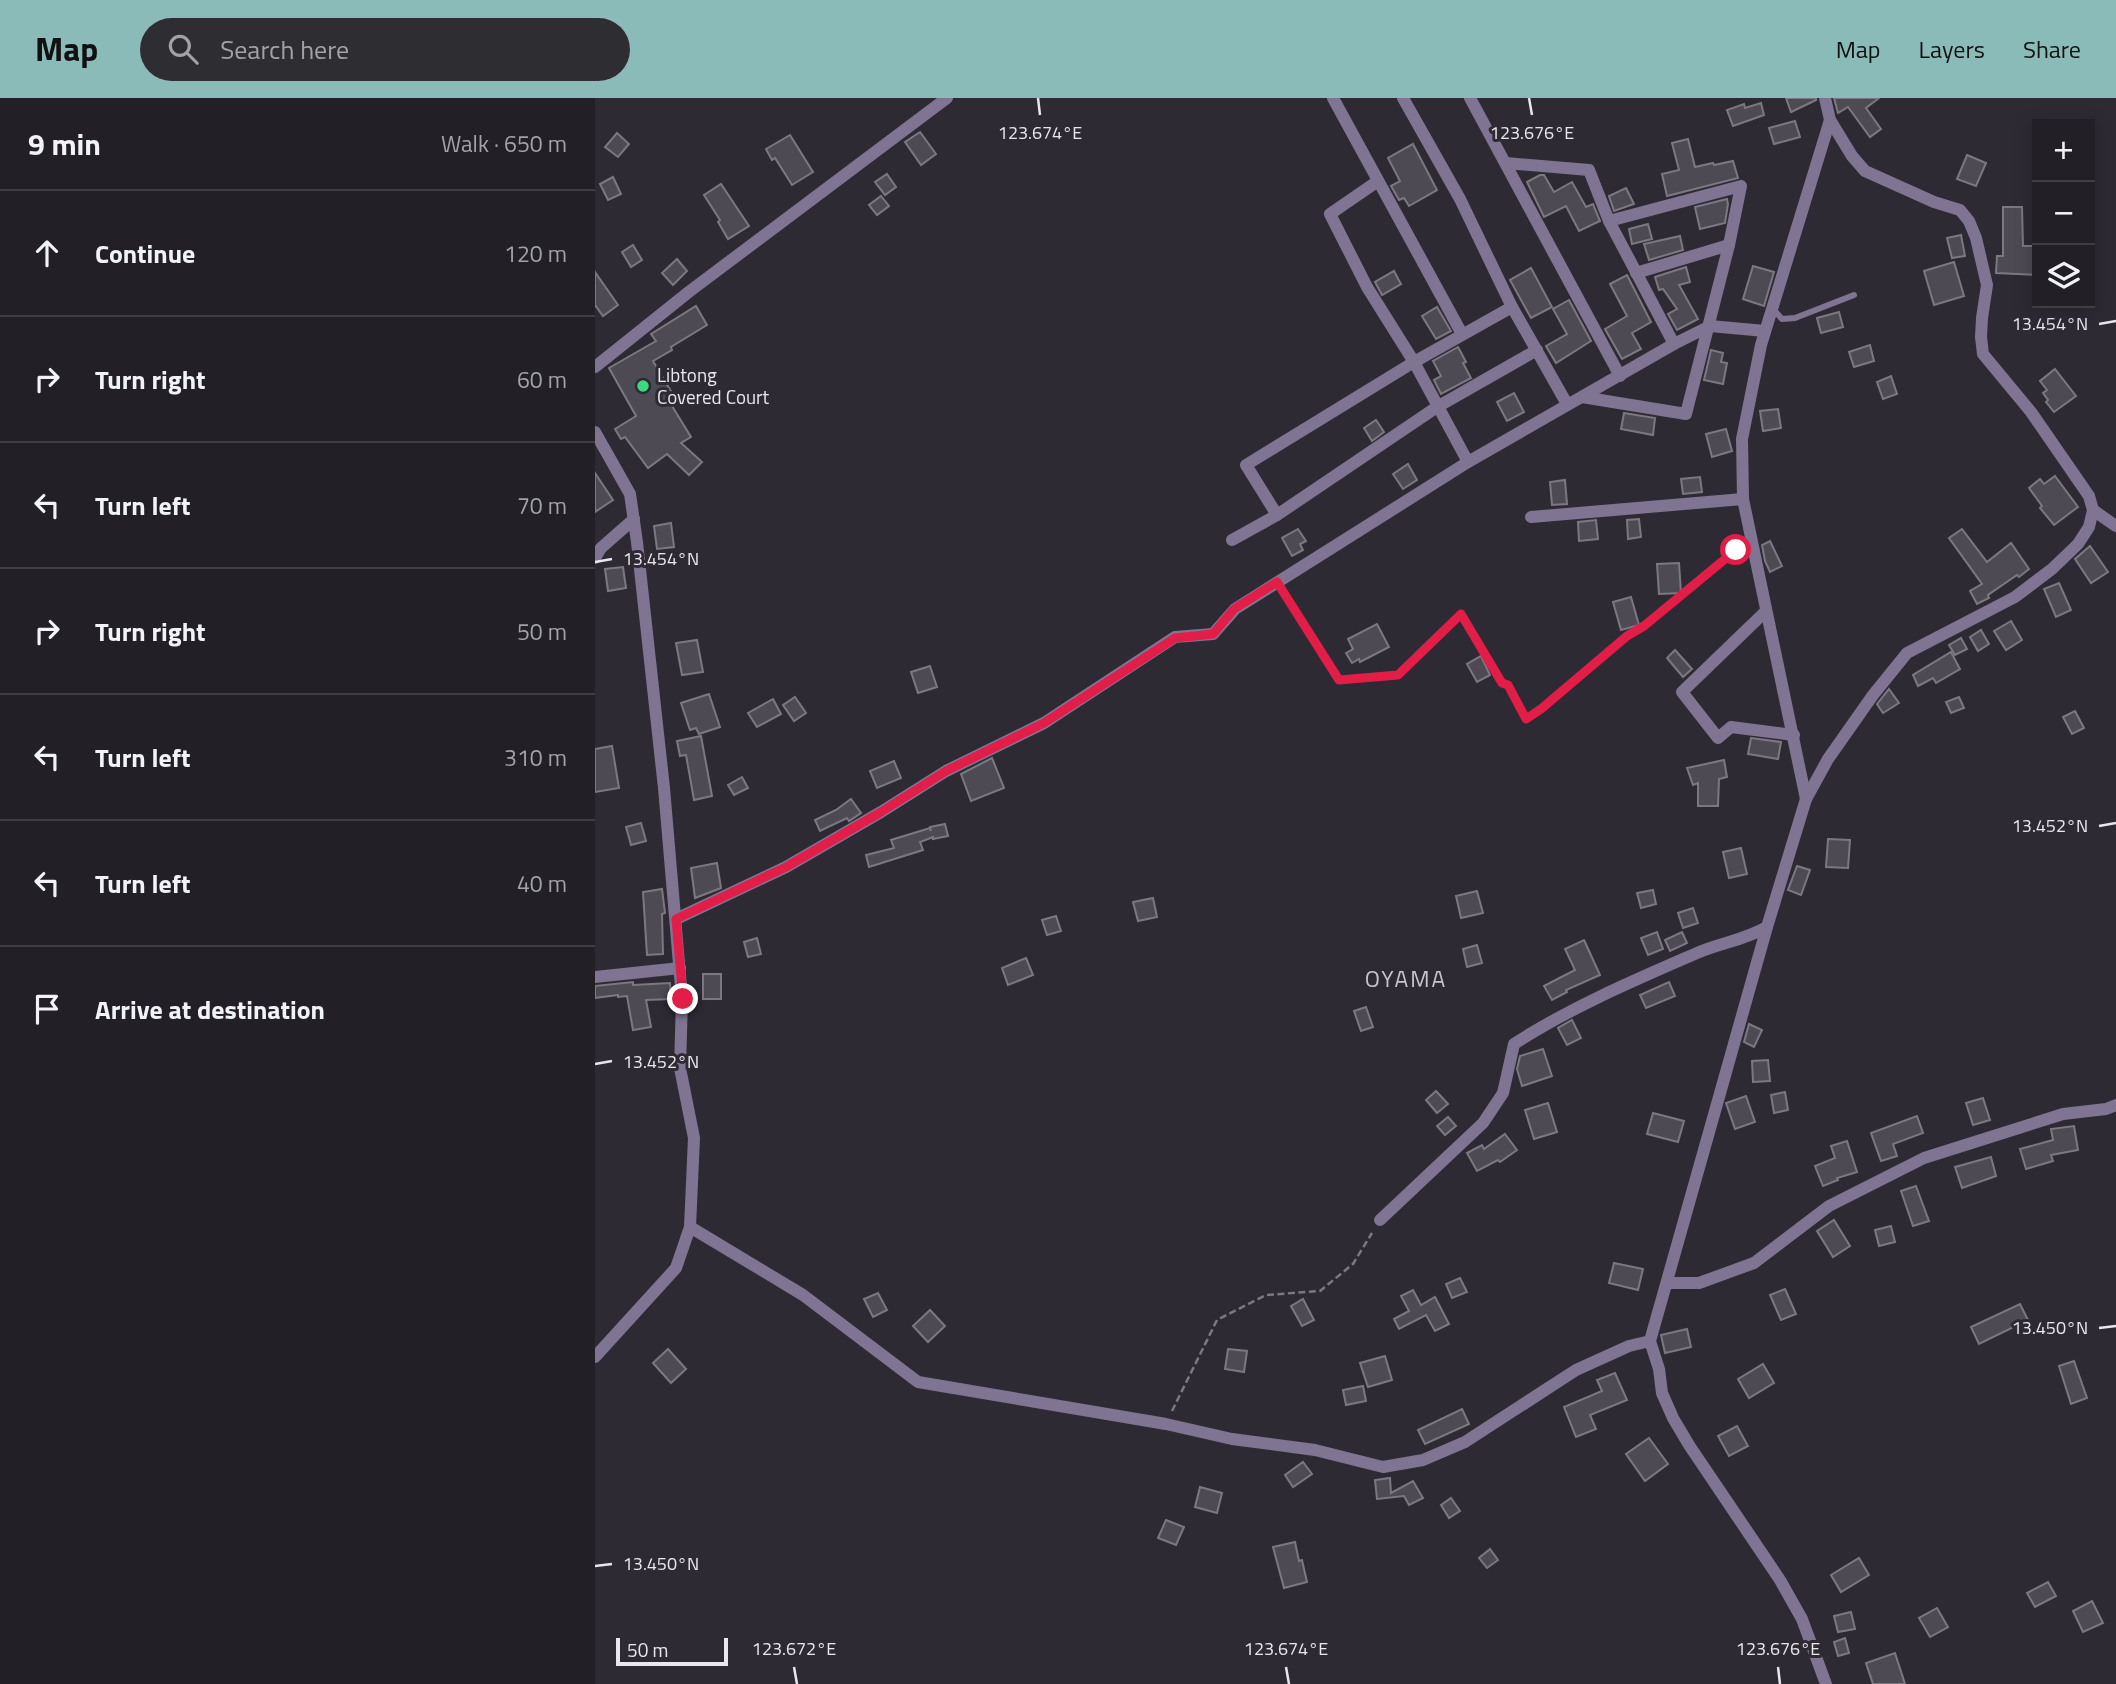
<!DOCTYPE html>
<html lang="en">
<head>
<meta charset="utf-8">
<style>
  body { margin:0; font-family:"Titillium Web",sans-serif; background:#2e2d32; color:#f1f3f6 }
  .controls { position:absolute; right:21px; top:21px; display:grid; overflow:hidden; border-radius:0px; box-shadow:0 4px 18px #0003 }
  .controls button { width:63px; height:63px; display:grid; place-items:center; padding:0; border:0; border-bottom:2px solid #3f3e43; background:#222026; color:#f1f3f6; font:35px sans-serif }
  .scale { position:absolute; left:21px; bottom:18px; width:112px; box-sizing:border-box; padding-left:7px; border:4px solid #e9e7ed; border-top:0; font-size:19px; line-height:24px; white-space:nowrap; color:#e9e7ed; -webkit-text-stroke:5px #2d2a33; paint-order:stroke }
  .stop { position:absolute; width:21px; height:21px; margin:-16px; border:5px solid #e11d48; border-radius:50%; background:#fff }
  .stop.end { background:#e11d48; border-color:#fff; box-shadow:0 2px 7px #0008 }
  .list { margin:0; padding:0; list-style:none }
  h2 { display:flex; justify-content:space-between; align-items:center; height:91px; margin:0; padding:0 28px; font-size:30px }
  h2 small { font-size:23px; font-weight:400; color:#a2a3a7 }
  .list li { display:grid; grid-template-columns:46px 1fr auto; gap:21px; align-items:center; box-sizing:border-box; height:126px; padding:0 28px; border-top:2px solid #3f3e43 }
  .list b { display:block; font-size:26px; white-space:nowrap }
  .list em { font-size:23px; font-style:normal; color:#a2a3a7 }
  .icon { flex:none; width:38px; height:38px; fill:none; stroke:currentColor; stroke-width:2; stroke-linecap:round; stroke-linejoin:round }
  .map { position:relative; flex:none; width:1521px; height:1586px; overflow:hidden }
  header { display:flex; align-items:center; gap:42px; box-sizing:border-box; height:98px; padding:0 35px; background:#8bbbb9; color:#111 }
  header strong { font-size:33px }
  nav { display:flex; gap:38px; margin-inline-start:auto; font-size:24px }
  .search { width:490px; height:63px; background:#2e2d32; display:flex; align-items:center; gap:18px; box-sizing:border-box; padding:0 24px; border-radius:38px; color:#a2a3a7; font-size:26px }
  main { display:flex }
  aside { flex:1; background:#222026 }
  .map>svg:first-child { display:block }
  .building { fill:#4d4a53; stroke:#7c7882; stroke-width:2 }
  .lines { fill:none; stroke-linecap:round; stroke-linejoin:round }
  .path { stroke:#7b7880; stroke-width:2.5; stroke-dasharray:7 3.5; stroke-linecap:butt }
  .lane { stroke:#807493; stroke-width:6 }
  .street { stroke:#807493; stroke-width:12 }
  .route { stroke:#e11d48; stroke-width:9 }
  .ticks { fill:none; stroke:#e9e7ed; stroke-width:2.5 }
  .poi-dot { fill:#3ed77d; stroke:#2d2a33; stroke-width:2.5 }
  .labels { text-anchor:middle; stroke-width:6; stroke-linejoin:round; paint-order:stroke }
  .poi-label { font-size:19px; fill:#e9e7ed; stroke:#2d2a33; text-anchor:start }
  .quarter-label { font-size:23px; letter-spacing:2px; fill:#c6c2ce; stroke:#2d2a33 }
  .ticks-label { font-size:18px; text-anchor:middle; fill:#e9e7ed; stroke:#2d2a33; stroke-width:6; stroke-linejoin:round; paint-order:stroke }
</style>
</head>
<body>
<header>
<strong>Map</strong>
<div class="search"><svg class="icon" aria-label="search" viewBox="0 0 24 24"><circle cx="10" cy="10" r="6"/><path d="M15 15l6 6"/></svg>Search here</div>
<nav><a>Map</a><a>Layers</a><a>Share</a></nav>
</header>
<main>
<aside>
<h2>9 min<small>Walk · 650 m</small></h2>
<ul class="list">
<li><svg class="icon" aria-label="ahead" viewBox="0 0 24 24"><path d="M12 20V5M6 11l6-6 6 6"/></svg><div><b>Continue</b></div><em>120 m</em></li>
<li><svg class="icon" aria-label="right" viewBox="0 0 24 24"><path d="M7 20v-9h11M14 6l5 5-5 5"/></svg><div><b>Turn right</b></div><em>60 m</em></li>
<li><svg class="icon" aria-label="left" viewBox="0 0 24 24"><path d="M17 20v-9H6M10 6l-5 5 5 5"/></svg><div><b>Turn left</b></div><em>70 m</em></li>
<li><svg class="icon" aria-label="right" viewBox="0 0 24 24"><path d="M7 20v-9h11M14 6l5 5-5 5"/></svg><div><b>Turn right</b></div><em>50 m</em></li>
<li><svg class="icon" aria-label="left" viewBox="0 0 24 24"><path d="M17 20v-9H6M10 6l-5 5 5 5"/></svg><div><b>Turn left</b></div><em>310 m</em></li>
<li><svg class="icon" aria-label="left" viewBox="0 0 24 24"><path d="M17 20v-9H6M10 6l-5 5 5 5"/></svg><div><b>Turn left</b></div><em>40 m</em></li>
<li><svg class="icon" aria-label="arrive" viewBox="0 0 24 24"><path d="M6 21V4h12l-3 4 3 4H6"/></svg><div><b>Arrive at destination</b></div></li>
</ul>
</aside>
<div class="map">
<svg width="1521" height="1586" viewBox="0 0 1521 1586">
  <rect width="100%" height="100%" fill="#2d2a33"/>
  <g class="building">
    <polygon points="1191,0 1221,0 1221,2 1196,14"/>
    <polygon points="1239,0 1284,0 1271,10 1286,31 1275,39 1253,9 1243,15"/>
    <polygon points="1166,5 1169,17 1138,28 1132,12 1149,6 1150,10"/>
    <polygon points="1200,23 1205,39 1179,46 1174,30"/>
    <polygon points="325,34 341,56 326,67 310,44"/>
    <polygon points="22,35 34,46 23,59 10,49"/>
    <polygon points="195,37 218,74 197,87 180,60 177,62 171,51"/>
    <polygon points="1093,41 1100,69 1118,65 1119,67 1138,63 1143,80 1072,98 1067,76 1084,72 1077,45"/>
    <polygon points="818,46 842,92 814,108 809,100 804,102 796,88 805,83 793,60"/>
    <polygon points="1372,57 1391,65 1381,88 1362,81"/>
    <polygon points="292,76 301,89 290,97 280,84"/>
    <polygon points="945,77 949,77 959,94 977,84 991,109 998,106 1005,123 984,133 971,108 949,119 932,84"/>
    <polygon points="18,79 26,96 13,102 5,86"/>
    <polygon points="126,86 154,128 133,141 123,124 125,122 109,97"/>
    <polygon points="1031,90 1039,106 1019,113 1014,98"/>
    <polygon points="286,98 294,108 282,117 274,107"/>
    <polygon points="1132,101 1133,106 1130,125 1105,131 1100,109"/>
    <polygon points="1408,109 1427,109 1428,148 1442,148 1442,177 1401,175 1402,158 1408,158"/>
    <polygon points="1053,126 1057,141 1037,146 1034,131"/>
    <polygon points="1366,137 1370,158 1357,160 1352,140"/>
    <polygon points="1085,138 1088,152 1054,162 1049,146"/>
    <polygon points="38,147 47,162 36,169 27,154"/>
    <polygon points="82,161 92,173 78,187 67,175"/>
    <polygon points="1359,164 1369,198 1339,207 1329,173"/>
    <polygon points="1158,168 1179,174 1169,208 1148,201"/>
    <polygon points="1091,169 1095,184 1084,187 1103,221 1082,232 1073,216 1082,211 1068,191 1064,192 1060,179"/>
    <polygon points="936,170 957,209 936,220 915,182"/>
    <polygon points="799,173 806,186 787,197 780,184"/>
    <polygon points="0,174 23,207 8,218 0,207"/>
    <polygon points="1032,177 1056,224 1037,235 1046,251 1027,261 1010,231 1032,218 1015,186"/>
    <polygon points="974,202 996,243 961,265 951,248 972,236 958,211"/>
    <polygon points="101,208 112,227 76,249 77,252 58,263 83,305 77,308 96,339 86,345 107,364 94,377 72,356 53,370 30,339 26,341 20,331 41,318 14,270 61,243 56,236"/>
    <polygon points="842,209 856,233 841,241 827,218"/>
    <polygon points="1244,214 1248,229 1226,235 1222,220"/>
    <polygon points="1275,247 1279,263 1259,269 1254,254"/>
    <polygon points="863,249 871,264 868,265 876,280 846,296 839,282 846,278 838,263"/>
    <polygon points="1116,252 1128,255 1126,264 1132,265 1128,286 1109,282"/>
    <polygon points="1460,271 1481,298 1459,314 1451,304 1453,302 1448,295 1452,292 1445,283"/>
    <polygon points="1296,278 1302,296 1288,301 1282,284"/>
    <polygon points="919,295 929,314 912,323 902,304"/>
    <polygon points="1183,311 1186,330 1168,333 1165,313"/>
    <polygon points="1029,315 1060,320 1058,337 1026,331"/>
    <polygon points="781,322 789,334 777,343 769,330"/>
    <polygon points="1131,331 1137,353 1117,359 1111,336"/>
    <polygon points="813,366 822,382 808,391 798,376"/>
    <polygon points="0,375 18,402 0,414"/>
    <polygon points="1460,378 1483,409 1459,427 1445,410 1447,408 1434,390 1445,381 1449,386"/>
    <polygon points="1105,379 1107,394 1088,396 1086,381"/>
    <polygon points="970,382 972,406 957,407 955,384"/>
    <polygon points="1044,421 1046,439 1033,441 1032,422"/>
    <polygon points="1001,422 1003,441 984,443 983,424"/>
    <polygon points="76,425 79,449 62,451 59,428"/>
    <polygon points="703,431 711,443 705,446 708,452 697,458 687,440"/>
    <polygon points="1367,431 1392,464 1416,445 1434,471 1424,479 1422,477 1393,497 1394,500 1382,506 1375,493 1387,486 1354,440"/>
    <polygon points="1175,443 1187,468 1175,474 1170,463 1167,447"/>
    <polygon points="1495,448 1513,474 1496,485 1480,461"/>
    <polygon points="1084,465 1086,495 1064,496 1062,466"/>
    <polygon points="28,469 31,490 13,493 10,471"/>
    <polygon points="1464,485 1476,512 1461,519 1449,491"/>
    <polygon points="1036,499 1044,527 1026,532 1018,504"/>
    <polygon points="1416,523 1427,542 1411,552 1399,533"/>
    <polygon points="782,526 794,549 765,564 764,561 757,565 751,555 758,551 753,541"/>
    <polygon points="1386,532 1394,546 1383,553 1375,539"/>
    <polygon points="1366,540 1372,551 1360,557 1354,547"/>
    <polygon points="102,542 108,574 87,577 81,545"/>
    <polygon points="1080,552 1097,571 1088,579 1072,560"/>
    <polygon points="1356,554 1365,571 1341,585 1338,580 1323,588 1318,577"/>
    <polygon points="886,558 895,577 882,584 872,566"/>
    <polygon points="335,568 342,589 323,595 316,574"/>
    <polygon points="1294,591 1304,605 1288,615 1282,606"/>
    <polygon points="114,596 125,629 104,636 101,630 95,632 86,605"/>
    <polygon points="200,599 211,615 199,623 188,607"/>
    <polygon points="1364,599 1369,610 1356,615 1351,604"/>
    <polygon points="178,601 186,616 162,629 153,615"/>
    <polygon points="1480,613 1489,630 1477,636 1468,619"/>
    <polygon points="106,638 117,698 99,702 91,657 85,658 82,643"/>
    <polygon points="1156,640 1186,644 1183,661 1153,656"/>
    <polygon points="17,648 24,690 0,694 0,651"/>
    <polygon points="397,660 409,690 376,703 366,676"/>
    <polygon points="1129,662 1132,679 1124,681 1123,708 1103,708 1103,685 1098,687 1092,670"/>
    <polygon points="299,663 306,680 282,690 275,673"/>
    <polygon points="147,679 153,690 139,697 133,687"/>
    <polygon points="256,701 266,715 254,723 252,720 225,733 220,722 241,712"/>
    <polygon points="46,725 51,743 36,747 31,729"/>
    <polygon points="350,726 353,738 338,741 338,739 325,744 328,752 274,769 271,757 299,750 296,742 335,730 336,733 335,729"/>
    <polygon points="1233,741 1255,742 1253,770 1231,769"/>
    <polygon points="1146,750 1152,776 1134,780 1128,754"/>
    <polygon points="122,765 126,790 100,800 96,770"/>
    <polygon points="1202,768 1215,772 1206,797 1193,792"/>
    <polygon points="67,791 70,815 67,816 68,856 52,857 48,794"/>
    <polygon points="1058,792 1061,806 1046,810 1042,795"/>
    <polygon points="882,793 888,815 866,820 861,798"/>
    <polygon points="558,800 562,819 543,823 538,804"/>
    <polygon points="1098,810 1103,825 1088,830 1083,815"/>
    <polygon points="461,818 466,833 452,837 447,822"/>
    <polygon points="1062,834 1068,851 1053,857 1046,840"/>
    <polygon points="1087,834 1092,845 1075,853 1070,842"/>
    <polygon points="162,840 166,856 153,859 149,844"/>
    <polygon points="989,842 1005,877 971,892 972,894 957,902 949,888 980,872 970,851"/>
    <polygon points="882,847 887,865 872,869 868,851"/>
    <polygon points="431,860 438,877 413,887 407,870"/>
    <rect x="108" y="876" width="18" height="25"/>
    <polygon points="38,884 38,887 75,885 76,901 51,902 56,929 38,932 32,898 23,899 23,897 0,900 0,888"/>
    <polygon points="1074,884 1080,898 1051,910 1045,897"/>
    <polygon points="771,909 778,929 766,933 759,913"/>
    <polygon points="977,922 986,940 972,947 963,930"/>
    <polygon points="1154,926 1167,932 1159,949 1149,944"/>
    <polygon points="948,951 957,978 927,988 922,971 925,958"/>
    <polygon points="1173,962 1175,983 1158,984 1157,963"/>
    <polygon points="841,993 853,1006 842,1015 831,1002"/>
    <polygon points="1190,994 1193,1012 1179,1015 1176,997"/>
    <polygon points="1151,998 1160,1024 1140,1031 1131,1005"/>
    <polygon points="1388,1000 1395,1022 1378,1027 1371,1005"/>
    <polygon points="953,1005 962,1034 939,1041 930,1012"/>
    <polygon points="1058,1015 1089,1023 1083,1044 1052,1036"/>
    <polygon points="1322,1018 1328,1035 1298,1046 1302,1058 1286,1063 1276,1035"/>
    <polygon points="853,1019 861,1028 850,1037 842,1028"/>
    <polygon points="1479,1028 1483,1052 1456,1057 1458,1063 1431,1071 1425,1051 1458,1042 1456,1031"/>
    <polygon points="910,1036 922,1052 905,1064 903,1062 882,1073 872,1055 887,1047 889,1051"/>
    <polygon points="1252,1043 1262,1074 1242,1080 1243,1082 1228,1088 1220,1068 1240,1060 1236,1048"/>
    <polygon points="1396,1059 1401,1078 1367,1090 1360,1069"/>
    <polygon points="1321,1088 1334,1123 1318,1128 1306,1093"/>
    <polygon points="1239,1122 1255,1148 1238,1159 1222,1133"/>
    <polygon points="1296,1128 1300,1144 1284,1148 1280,1132"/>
    <polygon points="1019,1165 1048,1171 1043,1192 1014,1185"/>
    <polygon points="865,1180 872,1194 857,1200 851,1186"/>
    <polygon points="1190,1191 1201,1216 1186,1222 1175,1197"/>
    <polygon points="818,1192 826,1207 840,1199 854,1226 840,1233 831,1217 804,1231 799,1221 814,1213 806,1198"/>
    <polygon points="283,1195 292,1212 278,1219 269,1201"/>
    <polygon points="708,1201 719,1222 707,1228 696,1208"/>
    <polygon points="1425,1206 1433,1222 1384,1246 1376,1229"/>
    <polygon points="335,1212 350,1228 333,1244 318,1228"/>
    <polygon points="1092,1231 1096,1249 1070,1255 1066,1237"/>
    <polygon points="73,1251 91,1271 76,1285 58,1265"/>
    <polygon points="633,1251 652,1253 649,1274 630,1271"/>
    <polygon points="790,1258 797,1282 773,1289 765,1265"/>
    <polygon points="1479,1263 1492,1300 1476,1306 1464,1268"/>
    <polygon points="1168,1266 1179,1285 1154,1300 1143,1281"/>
    <polygon points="1020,1275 1032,1302 995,1317 1001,1331 981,1339 969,1309 1007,1293 1002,1282"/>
    <polygon points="768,1288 771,1303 751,1307 748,1292"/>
    <polygon points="867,1311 874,1326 830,1346 823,1332"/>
    <polygon points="1142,1328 1153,1348 1134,1358 1123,1338"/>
    <polygon points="1054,1340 1073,1366 1050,1383 1031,1356"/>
    <polygon points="708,1364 717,1376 698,1389 690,1377"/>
    <polygon points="795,1380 796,1395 818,1383 828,1400 814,1407 809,1398 782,1401 780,1382"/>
    <polygon points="605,1389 627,1395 622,1415 600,1409"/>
    <polygon points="856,1400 865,1413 854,1420 846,1407"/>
    <polygon points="571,1422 589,1429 581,1447 563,1440"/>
    <polygon points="700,1444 704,1463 707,1462 712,1484 689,1490 678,1449"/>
    <polygon points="895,1451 903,1462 892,1470 884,1460"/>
    <polygon points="1264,1460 1274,1477 1246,1494 1236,1477"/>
    <polygon points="1453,1484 1461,1498 1440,1509 1432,1495"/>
    <polygon points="1497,1503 1508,1525 1488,1534 1478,1513"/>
    <polygon points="1342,1510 1353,1529 1335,1539 1324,1520"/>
    <polygon points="1256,1514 1260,1531 1243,1534 1239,1518"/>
    <polygon points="1250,1540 1254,1555 1243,1558 1239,1544"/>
    <polygon points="1300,1555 1310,1586 1278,1586 1271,1565"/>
  </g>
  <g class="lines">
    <g class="path">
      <polyline points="689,496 744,582 803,577 866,516 907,585 913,587 931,621 946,611 1032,538 1049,528 1144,448"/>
      <polyline points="577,1313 622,1222 671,1197 725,1193 758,1166 777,1135"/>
    </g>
    <polyline class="lane" points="1178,211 1187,221 1200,220 1259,197"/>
    <g class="street">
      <polyline points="738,0 867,236"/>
      <polyline points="808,0 865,101 917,209 972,306"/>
      <polyline points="875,0 1025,278"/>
      <polyline points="1230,0 1235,22 1257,58 1270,73 1339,104 1365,112 1374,123 1381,140 1392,187 1387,220 1386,239 1388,256 1436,314 1494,398 1498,412 1494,429 1483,446 1457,471 1420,499 1312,555 1278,597 1233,661 1211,701 1172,829 1055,1243 1064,1271 1067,1295 1078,1320 1094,1347 1185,1482 1207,1521 1231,1586"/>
      <polyline points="911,65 994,72 1014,123 1079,246"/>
      <polyline points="783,83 735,116 772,189 819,264 873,364"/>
      <polyline points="1041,175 1134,147"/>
      <polyline points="0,269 95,193 352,0"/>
      <polyline points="987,299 1091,316 1134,147 1146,88 1014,123"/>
      <polyline points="0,334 35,396 42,444 69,690 87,901 85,970 99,1040 95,1129 81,1170 0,1259"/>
      <polyline points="1498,412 1521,428"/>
      <polyline points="682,417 651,367 819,264 917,209"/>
      <polyline points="936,419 1148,401"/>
      <polyline points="637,442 682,417 842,309 942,252"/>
      <polyline points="0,460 6,450 39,421"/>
      <polyline points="1171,513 1087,594 1123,640 1136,629 1199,637"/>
      <polyline points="1211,701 1148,401 1147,341 1166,247 1235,22"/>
      <polyline points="81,821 191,769 286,714 351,673 449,625 580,539 618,536 640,511 873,364 1079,246 1115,228 1170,233"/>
      <polyline points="0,879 85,870"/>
      <path d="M785,1122L888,1025L908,995L919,946C976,909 1040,882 1102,855C1125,845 1150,842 1172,829"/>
      <polyline points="95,1129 208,1197 323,1284 571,1326 637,1341 720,1352 788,1369 828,1362 870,1344 981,1272 1034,1248 1055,1243"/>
      <polyline points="1072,1185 1104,1185 1159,1165 1234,1108 1329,1060 1468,1016 1511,1011 1521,1007"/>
    </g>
  </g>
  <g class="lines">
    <polyline class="route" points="88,901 81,821 191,769 286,714 351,673 449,625 580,540 618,536 639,511 682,484 744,582 803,577 866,516 907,585 913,587 931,621 946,611 1032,538 1049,528 1141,452"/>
  </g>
  <path class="ticks" d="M443,0L445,17M934,0L937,17M1504,226L1521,223M0,464L17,461M1504,728L1521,725M0,966L17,963M1504,1230L1521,1228M0,1468L17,1466M199,1569L202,1586M691,1569L694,1586M1183,1569L1185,1586"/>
  <circle class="poi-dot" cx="48" cy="288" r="7"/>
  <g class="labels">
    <g class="poi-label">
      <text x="62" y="284">Libtong<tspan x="62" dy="22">Covered Court</tspan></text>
    </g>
    <g class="quarter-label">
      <text x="811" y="889">OYAMA</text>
    </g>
  </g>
  <g class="ticks-label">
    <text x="445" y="41">123.674°E</text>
    <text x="937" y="41">123.676°E</text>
    <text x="1455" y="232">13.454°N</text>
    <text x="66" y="467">13.454°N</text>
    <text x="1455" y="734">13.452°N</text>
    <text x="66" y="970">13.452°N</text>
    <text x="1455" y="1236">13.450°N</text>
    <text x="66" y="1472">13.450°N</text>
    <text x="199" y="1557">123.672°E</text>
    <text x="691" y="1557">123.674°E</text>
    <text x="1183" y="1557">123.676°E</text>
  </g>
</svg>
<div class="controls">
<button>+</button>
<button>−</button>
<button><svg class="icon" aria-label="layers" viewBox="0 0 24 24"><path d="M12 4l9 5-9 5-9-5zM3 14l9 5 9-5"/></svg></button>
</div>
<div class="scale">50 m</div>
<div class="stop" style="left:1141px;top:452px"></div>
<div class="stop end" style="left:88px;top:901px"></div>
</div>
</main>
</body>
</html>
